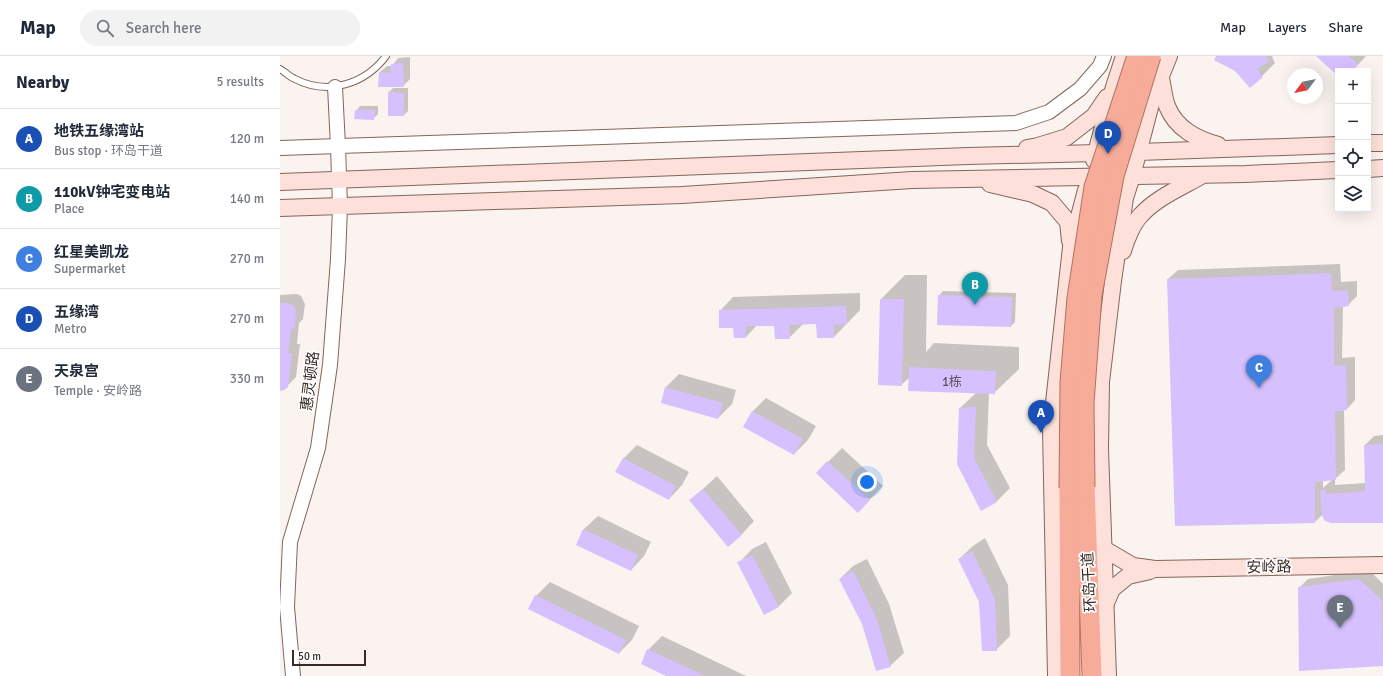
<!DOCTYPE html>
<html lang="en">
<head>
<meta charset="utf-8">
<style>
  body { margin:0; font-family:Signika,"Noto Sans SC",sans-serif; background:#f2f2f3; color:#1f2937 }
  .controls { position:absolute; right:12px; top:12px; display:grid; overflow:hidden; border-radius:0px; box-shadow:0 4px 16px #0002 }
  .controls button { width:36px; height:36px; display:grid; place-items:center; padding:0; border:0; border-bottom:1px solid #e0e1e3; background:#fff; color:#1f2937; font:20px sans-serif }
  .compass { position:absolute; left:1007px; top:12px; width:36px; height:36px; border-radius:50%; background:#fff; box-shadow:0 4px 16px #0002; rotate:238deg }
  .scale { position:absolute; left:12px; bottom:10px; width:74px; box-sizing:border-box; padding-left:4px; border:2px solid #382b26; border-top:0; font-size:11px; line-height:14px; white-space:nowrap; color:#382b26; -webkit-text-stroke:3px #fff; paint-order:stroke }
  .you { position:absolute; left:587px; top:426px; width:14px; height:14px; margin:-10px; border:3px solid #fff; border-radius:50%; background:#1a73e8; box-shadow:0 0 0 6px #1a73e833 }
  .badge { display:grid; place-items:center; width:26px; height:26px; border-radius:50%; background:#0f766e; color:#fff; font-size:13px; font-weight:700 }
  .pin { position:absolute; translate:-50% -33px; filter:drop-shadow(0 1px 2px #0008) }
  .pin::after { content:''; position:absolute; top:21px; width:14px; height:12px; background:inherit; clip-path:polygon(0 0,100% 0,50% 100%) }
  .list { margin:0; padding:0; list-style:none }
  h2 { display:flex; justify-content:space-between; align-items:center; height:52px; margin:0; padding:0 16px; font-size:17px }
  h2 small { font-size:13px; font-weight:400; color:#747a83 }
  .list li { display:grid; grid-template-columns:26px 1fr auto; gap:12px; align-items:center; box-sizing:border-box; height:60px; padding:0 16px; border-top:1px solid #e0e1e3 }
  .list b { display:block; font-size:15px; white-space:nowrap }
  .list p { margin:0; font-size:13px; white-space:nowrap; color:#747a83 }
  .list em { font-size:13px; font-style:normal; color:#747a83 }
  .icon { flex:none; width:22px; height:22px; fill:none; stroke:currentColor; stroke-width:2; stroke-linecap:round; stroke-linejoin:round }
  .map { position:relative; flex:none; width:1103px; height:620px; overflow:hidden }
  header { display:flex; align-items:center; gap:24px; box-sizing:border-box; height:56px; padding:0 20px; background:#fff; border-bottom:1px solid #e0e1e3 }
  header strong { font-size:19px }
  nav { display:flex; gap:22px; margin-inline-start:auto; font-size:14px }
  .search { width:280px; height:36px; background:#f2f2f3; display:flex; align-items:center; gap:10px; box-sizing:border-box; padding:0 14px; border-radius:22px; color:#747a83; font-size:15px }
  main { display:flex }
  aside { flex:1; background:#fff }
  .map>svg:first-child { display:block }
  .shadow { fill:#0003; fill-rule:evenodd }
  .building { fill:#d6c0fe }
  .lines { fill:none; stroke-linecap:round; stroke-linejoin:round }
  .service-casing { stroke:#846659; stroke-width:8 }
  .tertiary-casing { stroke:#846659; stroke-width:16 }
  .secondary-casing { stroke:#846659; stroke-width:18 }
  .trunk-casing { stroke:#b27160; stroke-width:21 }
  .service { stroke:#fff; stroke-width:6 }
  .tertiary { stroke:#fff; stroke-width:14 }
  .secondary { stroke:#fce0d9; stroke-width:16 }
  .trunk { stroke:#f6ac98; stroke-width:19 }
  .trunk-bridge-casing { stroke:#b27160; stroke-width:21; stroke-linecap:butt }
  .trunk-bridge { stroke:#f6ac98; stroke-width:19 }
  .labels { text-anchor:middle; stroke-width:3.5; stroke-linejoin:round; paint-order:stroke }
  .number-label { font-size:13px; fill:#60505c }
  .street-label { font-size:15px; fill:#382b26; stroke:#fff }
</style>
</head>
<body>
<header>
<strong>Map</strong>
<div class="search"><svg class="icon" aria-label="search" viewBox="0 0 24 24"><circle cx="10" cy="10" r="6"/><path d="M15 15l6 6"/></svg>Search here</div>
<nav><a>Map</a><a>Layers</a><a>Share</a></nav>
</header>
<main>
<aside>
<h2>Nearby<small>5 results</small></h2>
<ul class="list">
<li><span class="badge" style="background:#1a4fb4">A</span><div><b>地铁五缘湾站</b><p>Bus stop · 环岛干道</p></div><em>120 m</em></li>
<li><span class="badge" style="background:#0f9aa8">B</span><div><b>110kV钟宅变电站</b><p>Place</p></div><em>140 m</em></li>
<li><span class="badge" style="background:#3f7fe0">C</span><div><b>红星美凯龙</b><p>Supermarket</p></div><em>270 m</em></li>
<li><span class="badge" style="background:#1a4fb4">D</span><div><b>五缘湾</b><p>Metro</p></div><em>270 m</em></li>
<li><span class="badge" style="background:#6b7280">E</span><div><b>天泉宫</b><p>Temple · 安岭路</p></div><em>330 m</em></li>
</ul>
</aside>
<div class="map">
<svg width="1103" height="620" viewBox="0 0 1103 620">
  <rect width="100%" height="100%" fill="#faf3f0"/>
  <g class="shadow">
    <polygon points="937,0 993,0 992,1 995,7 982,20 956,14"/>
    <polygon points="1037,0 1086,0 1072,15 1058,15 1058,18"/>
    <polygon points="130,1 130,23 123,30 100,16 107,10 112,10 118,2"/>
    <polygon points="113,32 128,32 128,55 124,59 109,36"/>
    <polygon points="80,50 98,50 98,58 94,62 76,55"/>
    <path d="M1060,208L1061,226L1077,225V240L1068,249L1063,250L1062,302L1075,301V344L1066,354H1064L1065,414L1055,423V429L1086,427L1085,389L1094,380L1103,379V466L1043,458L1035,466L888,223L898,214ZM1043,424H1052L1043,432Z"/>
    <polygon points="625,219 647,219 646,296 654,287 739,291 739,313 714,337 709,337 707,389 730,432 717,445 702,454 680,352 696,337 630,321 621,329 599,328 601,243"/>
    <polygon points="663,235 736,237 735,266 731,270 659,240"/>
    <polygon points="580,237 580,254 554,281 537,267 523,268 509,282 495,268 477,269 466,281 440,255 453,241"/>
    <polygon points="17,238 21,240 25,248 23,263 19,267 17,288 20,288 16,321 7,330 0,334 0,239"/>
    <polygon points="399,318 456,334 452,348 438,362 382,346 386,331"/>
    <polygon points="486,342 536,370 528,384 514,398 465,370 473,355"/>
    <polygon points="357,389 409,416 402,429 389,443 343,403"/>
    <polygon points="562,392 603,430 578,456 537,417"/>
    <polygon points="437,420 474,465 461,479 411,444"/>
    <polygon points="318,460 371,486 364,500 351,514 297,488 304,473"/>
    <polygon points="705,482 728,529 730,580 716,594 700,546 679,503 693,490"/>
    <polygon points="486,486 512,537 498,551 459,507 472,493"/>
    <polygon points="587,503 609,548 624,597 610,610 583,567 560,523 573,510"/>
    <polygon points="1089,514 1103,528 1103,608 1020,614 1019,532 1028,523"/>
    <polygon points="270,526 359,570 352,584 339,597 250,553 256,540"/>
    <polygon points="382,580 466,620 388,620 362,607 368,594"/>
  </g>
  <g class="building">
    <polygon points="936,0 985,0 990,5 977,13 983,21 970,32 955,15 934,4"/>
    <polygon points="1036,0 1069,0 1078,8 1072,15 1058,15 1058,20"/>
    <polygon points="123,7 124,31 98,31 99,16 110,17 111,8"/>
    <polygon points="108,36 124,37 124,60 108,60"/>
    <polygon points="75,54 95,54 94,64 74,63"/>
    <polygon points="1051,217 1052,235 1068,234 1069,250 1054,252 1054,310 1066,309 1067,354 1055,356 1056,424 1035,426 1035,467 895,470 887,223"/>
    <polygon points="658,239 732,241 731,271 657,269"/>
    <polygon points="600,243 624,243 622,330 598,329"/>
    <polygon points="0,247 7,247 12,249 15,252 16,258 14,273 11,273 8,297 12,297 8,331 4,334 0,335"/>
    <polygon points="566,250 567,268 554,269 554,282 537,282 536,268 509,269 510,283 495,283 494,270 466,270 466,282 454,282 453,272 439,272 439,254"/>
    <polygon points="629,311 716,315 715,338 628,335"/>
    <polygon points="385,331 443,347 438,363 381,347"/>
    <polygon points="696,351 694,402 717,446 701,455 677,408 679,352"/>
    <polygon points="472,355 523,383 514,399 463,371"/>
    <polygon points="1103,388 1103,467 1051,467 1045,465 1042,460 1040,434 1046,434 1047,438 1085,435 1084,389"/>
    <polygon points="343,402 396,430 389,444 335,416"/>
    <polygon points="547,405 590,444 578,457 536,417"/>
    <polygon points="423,433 462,479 448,491 409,444"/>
    <polygon points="303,473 358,499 351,515 296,489"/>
    <polygon points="692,495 715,543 717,595 702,595 699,546 678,503"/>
    <polygon points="472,499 499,551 484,559 457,506"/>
    <polygon points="573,515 596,561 611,611 596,615 582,568 559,523"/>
    <polygon points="1079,523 1102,544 1103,610 1019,615 1018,531"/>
    <polygon points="255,539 346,584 339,598 248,553"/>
    <polygon points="367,593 425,620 386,620 361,608"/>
  </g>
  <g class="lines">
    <defs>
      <path id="service" d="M0,13C5,16 10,21 15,23C48,40 85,28 106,0"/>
      <g id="tertiary">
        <polyline points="0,92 736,67 769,56 800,33 820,10 824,0"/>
        <polyline points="13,620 7,551 10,486 38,392 50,309 58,203 60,151 58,90 55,31"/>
      </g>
      <g id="secondary">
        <path d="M881,22C883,31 884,42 887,50C896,73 917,83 938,89"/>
        <polyline points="1088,87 1103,87"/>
        <polyline points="747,92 758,90 787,81 814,60 827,41"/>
        <polyline points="814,104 834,31 844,0"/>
        <polyline points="1088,113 1103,112"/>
        <polyline points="0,126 688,100 859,96 1058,89"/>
        <polyline points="710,128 753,138 772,147 788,166 790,185"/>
        <polyline points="0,152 402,139 632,124 965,118 1058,114"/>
        <path d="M843,195C846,184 853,167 861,159C876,142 902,131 921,120"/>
        <polyline points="824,493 853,510 875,513 1103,509"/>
        <polyline points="826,547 832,533 848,520 870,515"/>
        <polyline points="776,620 771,374 791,191 806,134"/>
        <polyline points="828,620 820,393 821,326 833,225 845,142 852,120 873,40 889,0"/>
      </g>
      <g id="trunk">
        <polyline points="805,431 812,620"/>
        <polyline points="789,432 790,620"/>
      </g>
    </defs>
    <use href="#service" class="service-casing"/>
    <use href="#tertiary" class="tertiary-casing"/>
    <use href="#secondary" class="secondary-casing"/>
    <use href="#trunk" class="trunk-casing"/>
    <use href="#service" class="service"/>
    <use href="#tertiary" class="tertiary"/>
    <use href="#secondary" class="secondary"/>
    <use href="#trunk" class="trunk"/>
    <defs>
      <g id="trunk-bridge">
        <polyline points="805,431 804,347 812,239 834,120 871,0"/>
        <polyline points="789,432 790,326 797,242 814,131 857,0"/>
      </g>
    </defs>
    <use href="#trunk-bridge" class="trunk-bridge-casing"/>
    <use href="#trunk-bridge" class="trunk-bridge"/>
  </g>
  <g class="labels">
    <g class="number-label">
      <text x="672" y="330">1栋</text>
    </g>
    <g class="street-label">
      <text transform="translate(30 325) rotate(-83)" y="5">惠灵顿路</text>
      <text transform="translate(989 511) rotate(-1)" y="5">安岭路</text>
      <text transform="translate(809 526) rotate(-93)" y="5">环岛干道</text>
    </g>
  </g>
</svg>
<div class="controls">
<button>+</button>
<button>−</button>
<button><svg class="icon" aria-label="locate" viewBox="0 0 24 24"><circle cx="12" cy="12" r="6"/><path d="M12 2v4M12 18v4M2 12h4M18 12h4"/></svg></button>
<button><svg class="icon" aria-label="layers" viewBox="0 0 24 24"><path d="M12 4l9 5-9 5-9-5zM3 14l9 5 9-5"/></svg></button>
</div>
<svg class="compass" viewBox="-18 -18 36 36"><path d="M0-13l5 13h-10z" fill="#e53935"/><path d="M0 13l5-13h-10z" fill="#747a83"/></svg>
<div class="scale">50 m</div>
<div class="you"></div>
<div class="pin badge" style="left:761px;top:377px;background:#1a4fb4">A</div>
<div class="pin badge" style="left:695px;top:249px;background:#0f9aa8">B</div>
<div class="pin badge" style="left:979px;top:332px;background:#3f7fe0">C</div>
<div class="pin badge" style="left:828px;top:98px;background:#1a4fb4">D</div>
<div class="pin badge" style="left:1060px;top:572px;background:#6b7280">E</div>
</div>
</main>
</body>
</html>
